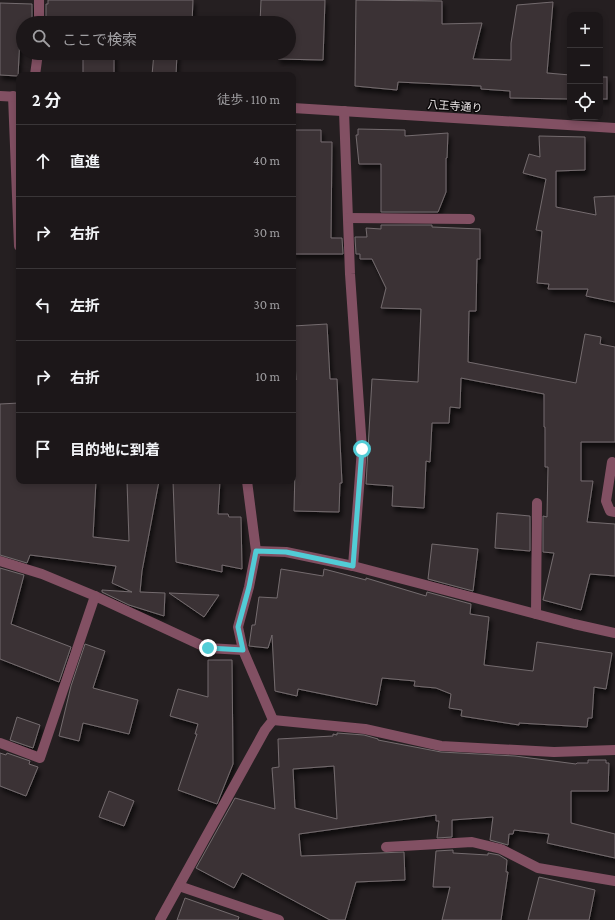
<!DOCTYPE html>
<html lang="ja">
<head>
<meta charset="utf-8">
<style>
  body { margin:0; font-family:"Crimson Pro","Noto Sans JP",serif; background:#292426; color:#f1f3f6 }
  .controls { position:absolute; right:12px; top:12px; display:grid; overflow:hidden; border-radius:8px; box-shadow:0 2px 6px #0003 }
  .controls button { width:36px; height:36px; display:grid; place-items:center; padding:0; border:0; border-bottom:1px solid #3a3638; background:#1c1719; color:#f1f3f6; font:20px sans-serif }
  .stop { position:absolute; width:12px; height:12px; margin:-9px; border:3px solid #52ccd6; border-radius:50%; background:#fff }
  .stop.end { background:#52ccd6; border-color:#fff; box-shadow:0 1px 4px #0008 }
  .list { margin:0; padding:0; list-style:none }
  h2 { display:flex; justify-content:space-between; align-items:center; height:52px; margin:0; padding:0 16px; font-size:17px }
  h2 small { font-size:13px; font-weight:400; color:#a09fa2 }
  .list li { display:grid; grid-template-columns:26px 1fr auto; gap:12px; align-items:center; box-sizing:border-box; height:72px; padding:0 16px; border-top:1px solid #3a3638 }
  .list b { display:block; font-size:15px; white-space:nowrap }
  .list em { font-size:13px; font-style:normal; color:#a09fa2 }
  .icon { flex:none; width:22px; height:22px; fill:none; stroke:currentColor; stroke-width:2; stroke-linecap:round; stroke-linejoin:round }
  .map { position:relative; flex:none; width:615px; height:920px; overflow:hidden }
  .search { position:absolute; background:#1c1719; box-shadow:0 2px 6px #0003; left:16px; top:16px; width:280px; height:44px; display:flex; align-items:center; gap:10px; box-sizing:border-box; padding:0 14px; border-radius:22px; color:#a09fa2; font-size:15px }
  .panel { position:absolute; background:#1c1719; box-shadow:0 2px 6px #0003; left:16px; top:72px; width:280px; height:412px; border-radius:8px }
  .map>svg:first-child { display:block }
  .building { fill:#3a3335; stroke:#746b6e; fill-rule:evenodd; filter:url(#shadow) }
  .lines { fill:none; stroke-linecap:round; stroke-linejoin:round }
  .service { stroke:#825063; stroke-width:10 }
  .minor { stroke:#825063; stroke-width:10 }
  .tertiary { stroke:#825063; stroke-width:10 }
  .route { stroke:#52ccd6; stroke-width:5 }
  .labels { text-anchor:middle; stroke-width:3; stroke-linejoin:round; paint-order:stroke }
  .street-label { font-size:11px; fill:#eae5e6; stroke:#0c090a }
</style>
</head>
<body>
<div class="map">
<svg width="615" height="920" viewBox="0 0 615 920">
  <defs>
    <filter id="shadow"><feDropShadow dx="2.5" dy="4.5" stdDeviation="2" flood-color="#0009"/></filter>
  </defs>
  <rect width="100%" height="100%" fill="#251f21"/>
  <g class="building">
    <polygon points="48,0 193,0 192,23 46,23 46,4 48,4"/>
    <polygon points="261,0 325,0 323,60 278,59 278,53 289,53 289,23 260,23"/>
    <polygon points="356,0 442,1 442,24 482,23 473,59 511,60 511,43 517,5 553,2 547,73 570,75 570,99 510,98 510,91 481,89 481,86 398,82 397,90 355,86"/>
    <polygon points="0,3 32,4 32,23 23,23 22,37 20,37 18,76 0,75"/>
    <rect x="83" y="53" width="31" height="22"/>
    <polygon points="154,53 177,53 176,75 152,75"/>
    <rect x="600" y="77" width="7" height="22"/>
    <polygon points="358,129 405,130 405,136 448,133 447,158 446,158 446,192 438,212 381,212 381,164 359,164 356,135 358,135"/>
    <polygon points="293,130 321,130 321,142 332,142 331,238 342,238 343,254 293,254"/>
    <polygon points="539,136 585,137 585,170 556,171 556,207 596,215 594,197 615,196 615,302 586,296 588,289 548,289 549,284 537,283 542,231 536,230 546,179 523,173 529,154 540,157"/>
    <polygon points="381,225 432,225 432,227 480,229 480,259 477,259 476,311 469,311 468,362 576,383 585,334 601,337 600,344 615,347 615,442 581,442 581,481 593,481 587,522 615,524 615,576 590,574 581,610 543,600 554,553 543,552 543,516 547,517 548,467 545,467 545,427 544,427 544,394 461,378 460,408 450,407 449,423 432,423 430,462 426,461 424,508 392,506 393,486 366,484 372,379 418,382 421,309 381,308 386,288 372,259 360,259 360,254 356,254 355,237 367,237 366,228 381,229"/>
    <polygon points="327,324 330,379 337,379 342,483 340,483 339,512 294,511 295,469 293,469 293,380 296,380 293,326"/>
    <polygon points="19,403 19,481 96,481 93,537 129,541 127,481 159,481 142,571 140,592 165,593 164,616 129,605 102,592 102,590 132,592 112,583 116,566 30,555 27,563 0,555 0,404"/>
    <polygon points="173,481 220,481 218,514 228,514 229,517 241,517 242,569 222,565 222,572 176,562"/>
    <polygon points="497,513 530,516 530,551 495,548"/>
    <polygon points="432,544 478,549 473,591 428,579"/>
    <polygon points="0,568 24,575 11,624 71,647 59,682 0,659"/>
    <polygon points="281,569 323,576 324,569 366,580 366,578 426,596 427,592 471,604 470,614 489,617 484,665 533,671 537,642 612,653 606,689 594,687 592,718 588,718 587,727 519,723 519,725 461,716 462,710 449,708 451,694 436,688 414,686 415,681 382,678 377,705 298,689 297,696 275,691 272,635 268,648 249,646 252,625 255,625 259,597 277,598"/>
    <polygon points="169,593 219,595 204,617"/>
    <polygon points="85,644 105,651 93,688 138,700 129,734 83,723 79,741 59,736 71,686"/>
    <polygon points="208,660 232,660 233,764 217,804 178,790 197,734 195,734 198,724 170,716 178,689 208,697"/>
    <polygon points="17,717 40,725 33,748 10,740"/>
    <path d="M337,733L364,735L378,739V740L441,752L515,756L576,764L577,763H588V760H606V763H609L608,791H571V823L615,834V858L547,843L549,834L514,830L513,834H509L508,845L490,840L493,817L452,820V837L437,838L439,821H436V815L299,834L301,856L404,852L405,880L356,882L345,920H330L242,873L234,888L196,868L235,798L275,809L272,768L279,767L278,739L333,736V734L337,735ZM334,766L337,819L295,808L293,769Z"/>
    <polygon points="0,753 6,755 7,753 30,761 29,764 38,767 26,796 0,786"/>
    <polygon points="109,791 134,801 124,826 99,817"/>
    <polygon points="453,850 453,853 488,855 488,853 499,855 507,860 506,872 508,872 501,920 442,920 450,887 433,887 436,851"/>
    <polygon points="539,877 595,890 589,920 528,920"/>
    <polygon points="185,898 239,917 238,920 177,920"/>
  </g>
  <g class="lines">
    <polyline class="service" points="536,614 537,503"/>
    <g class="minor">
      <polyline points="39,23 39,0"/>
      <polyline points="35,75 38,53"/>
      <polyline points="13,96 19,246"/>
      <polyline points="344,111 350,274 362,449 353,566"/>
      <polyline points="348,218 470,219"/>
      <polyline points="612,462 606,501 610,511 615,512"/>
      <polyline points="256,551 286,552 353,566 574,624 615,633"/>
      <polyline points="0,561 42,574 95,596 207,648 243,650"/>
      <polyline points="273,720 365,729 441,746 554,752 615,750"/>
      <polyline points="0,743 40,758 95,596"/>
      <polyline points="386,847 472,842 501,849 538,868 615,881"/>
      <polyline points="179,886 279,920"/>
      <polyline points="160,920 265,730 273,720 243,650 238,627 249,587 256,551 247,481"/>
    </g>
    <g class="tertiary">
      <polyline points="0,96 19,97"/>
      <polyline points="293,108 615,128"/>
    </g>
  </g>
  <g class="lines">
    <polyline class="route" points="208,648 243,650 238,627 249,587 256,551 286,552 353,566 362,449"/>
  </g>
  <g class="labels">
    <g class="street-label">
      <text transform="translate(455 106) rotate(4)" y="4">八王寺通り</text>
    </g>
  </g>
</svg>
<div class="controls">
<button>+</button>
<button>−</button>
<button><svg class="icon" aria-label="locate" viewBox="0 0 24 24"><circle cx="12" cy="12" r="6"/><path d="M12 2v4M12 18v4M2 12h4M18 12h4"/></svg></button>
</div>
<div class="stop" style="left:362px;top:449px"></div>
<div class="stop end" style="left:208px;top:648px"></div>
<div class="search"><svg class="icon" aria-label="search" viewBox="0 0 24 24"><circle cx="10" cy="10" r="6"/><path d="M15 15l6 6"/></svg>ここで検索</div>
<section class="panel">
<h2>2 分<small>徒歩 · 110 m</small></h2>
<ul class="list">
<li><svg class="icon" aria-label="ahead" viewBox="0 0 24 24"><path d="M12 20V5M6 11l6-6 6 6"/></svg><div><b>直進</b></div><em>40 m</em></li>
<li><svg class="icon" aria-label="right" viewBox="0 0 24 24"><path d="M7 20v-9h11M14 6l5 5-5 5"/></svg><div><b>右折</b></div><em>30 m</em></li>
<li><svg class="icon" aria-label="left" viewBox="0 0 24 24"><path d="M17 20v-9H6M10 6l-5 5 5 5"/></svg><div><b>左折</b></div><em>30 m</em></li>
<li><svg class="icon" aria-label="right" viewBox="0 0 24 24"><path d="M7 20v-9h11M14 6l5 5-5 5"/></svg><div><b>右折</b></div><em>10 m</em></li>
<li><svg class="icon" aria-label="arrive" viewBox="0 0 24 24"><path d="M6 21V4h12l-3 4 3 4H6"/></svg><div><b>目的地に到着</b></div></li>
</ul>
</section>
</div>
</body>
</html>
